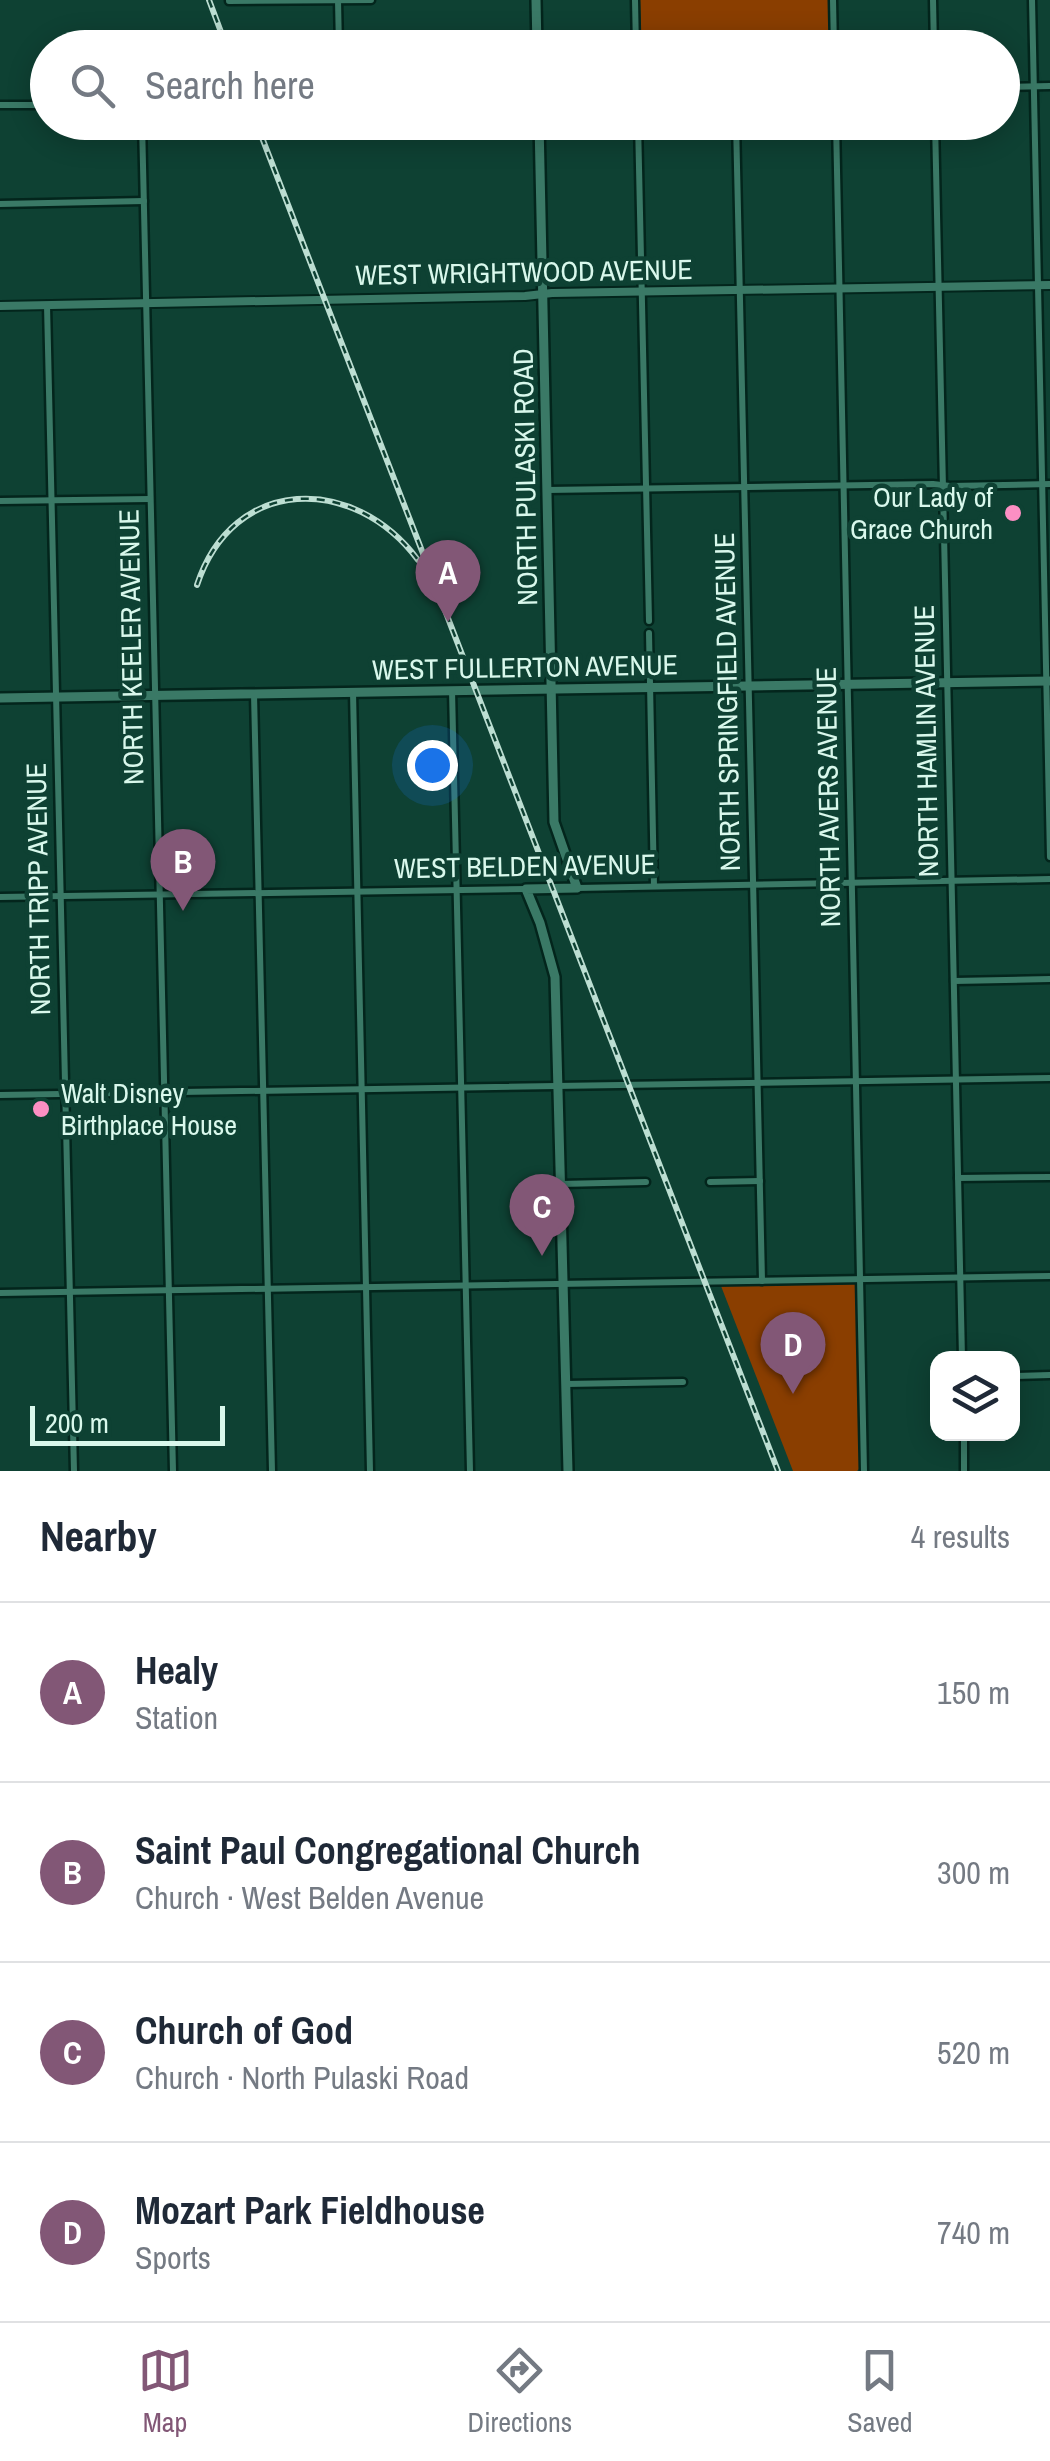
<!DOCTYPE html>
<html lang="en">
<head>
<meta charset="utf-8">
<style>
  body { margin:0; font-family:"Archivo Narrow",sans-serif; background:#f6f6f7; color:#1f2937 }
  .controls { position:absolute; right:30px; bottom:30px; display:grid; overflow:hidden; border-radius:20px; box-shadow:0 5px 25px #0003 }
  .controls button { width:90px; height:90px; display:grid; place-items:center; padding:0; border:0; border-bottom:2px solid #e0e1e3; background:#fff; color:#1f2937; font:50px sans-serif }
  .scale { position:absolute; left:30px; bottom:25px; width:195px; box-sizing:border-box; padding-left:10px; border:5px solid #d9f8ec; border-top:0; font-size:28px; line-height:35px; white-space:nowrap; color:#d9f8ec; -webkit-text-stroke:8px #0e4133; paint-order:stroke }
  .you { position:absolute; left:432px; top:765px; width:35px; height:35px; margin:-25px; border:8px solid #fff; border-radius:50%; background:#1a73e8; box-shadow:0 0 0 15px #1a73e833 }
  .badge { display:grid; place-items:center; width:65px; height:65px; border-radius:50%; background:#825776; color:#fff; font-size:32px; font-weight:700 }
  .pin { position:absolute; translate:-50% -82px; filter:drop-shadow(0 2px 5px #0008) }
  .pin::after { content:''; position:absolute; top:52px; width:35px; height:30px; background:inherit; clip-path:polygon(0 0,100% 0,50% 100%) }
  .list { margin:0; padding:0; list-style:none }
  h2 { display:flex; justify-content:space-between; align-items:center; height:130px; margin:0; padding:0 40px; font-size:42px }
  h2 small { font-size:32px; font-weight:400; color:#747a83 }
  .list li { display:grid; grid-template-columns:65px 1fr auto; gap:30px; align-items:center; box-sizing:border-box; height:180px; padding:0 40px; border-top:2px solid #e0e1e3 }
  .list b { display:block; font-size:38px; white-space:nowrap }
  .list p { margin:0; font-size:32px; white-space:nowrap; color:#747a83 }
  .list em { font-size:32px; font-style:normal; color:#747a83 }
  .icon { flex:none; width:55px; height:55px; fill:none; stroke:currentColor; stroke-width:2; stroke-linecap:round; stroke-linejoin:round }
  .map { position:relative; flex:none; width:1050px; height:1471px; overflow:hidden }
  .search { position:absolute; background:#fff; box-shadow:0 5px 25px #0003; left:30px; right:30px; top:30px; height:110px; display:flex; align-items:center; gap:25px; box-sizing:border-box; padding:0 35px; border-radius:55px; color:#747a83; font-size:38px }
  .sheet { height:850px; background:#fff }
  nav { display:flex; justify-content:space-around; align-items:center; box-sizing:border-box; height:140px; border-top:2px solid #e0e1e3; background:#fff; font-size:28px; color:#747a83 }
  nav a { display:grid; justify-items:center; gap:5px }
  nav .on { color:#825776 }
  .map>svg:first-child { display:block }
  .green { fill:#8a3e00 }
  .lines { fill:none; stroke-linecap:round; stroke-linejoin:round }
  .minor-casing { stroke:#03251c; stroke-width:11 }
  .tertiary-casing { stroke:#03251c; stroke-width:12 }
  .secondary-casing { stroke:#03251c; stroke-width:14 }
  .minor { stroke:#3a7966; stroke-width:6 }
  .tertiary { stroke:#3a7966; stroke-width:8 }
  .secondary { stroke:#3a7966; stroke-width:9 }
  .rail-casing { stroke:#bcded2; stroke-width:6 }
  .rail { stroke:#0e4133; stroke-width:2.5; stroke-dasharray:8; stroke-linecap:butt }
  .poi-dot { fill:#fc8fc3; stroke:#0e4133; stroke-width:4 }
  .labels { text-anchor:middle; stroke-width:9; stroke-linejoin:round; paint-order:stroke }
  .street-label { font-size:28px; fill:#d9f8ec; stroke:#0e4133 }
  .poi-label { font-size:28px; fill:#d9f8ec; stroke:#0e4133; text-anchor:end }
</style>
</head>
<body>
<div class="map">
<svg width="1050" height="1471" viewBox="0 0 1050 1471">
  <rect width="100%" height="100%" fill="#0e4133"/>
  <g class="green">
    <polygon points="640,0 829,0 830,47 641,47"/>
    <polygon points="856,1284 860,1468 857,1471 793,1471 721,1286"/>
  </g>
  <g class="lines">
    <defs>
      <g id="minor">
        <polyline points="338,0 339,48"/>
        <polyline points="635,0 636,48"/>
        <polyline points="833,0 834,48"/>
        <polyline points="933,0 934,48"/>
        <polyline points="1032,0 1050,857"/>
        <polyline points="229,1 371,0"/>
        <polyline points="1002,87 1050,86"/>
        <polyline points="0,105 48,105"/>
        <polyline points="142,122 173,1471"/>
        <polyline points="638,122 649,621"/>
        <polyline points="736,122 762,1281"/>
        <polyline points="836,122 864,1471"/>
        <polyline points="935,122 962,1358"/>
        <polyline points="0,204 144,201"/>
        <polyline points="47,305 74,1471"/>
        <polyline points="547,490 933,484 950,486 1050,484"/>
        <polyline points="0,501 150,499"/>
        <polyline points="649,633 654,886"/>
        <polyline points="452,690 470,1471"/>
        <polyline points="353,692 370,1471"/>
        <polyline points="254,694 272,1471"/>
        <polyline points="577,888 1050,879"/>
        <polyline points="0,897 526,889"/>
        <polyline points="954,981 1050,979"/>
        <polyline points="0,1095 1050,1078"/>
        <polyline points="958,1178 1050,1177"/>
        <polyline points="710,1182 760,1181"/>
        <polyline points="561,1184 646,1182"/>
        <polyline points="0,1293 1050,1276"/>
        <polyline points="1012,1376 1050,1375"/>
        <polyline points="566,1384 683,1382"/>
        <polyline points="964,1434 964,1471"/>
      </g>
      <polyline id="tertiary" points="0,306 525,296 552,293 1050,285"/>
      <g id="secondary">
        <polyline points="536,0 537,48"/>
        <polyline points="539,122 554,822 577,888 526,889 540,923 555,977 568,1471"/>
        <polyline points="0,698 1050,681"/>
      </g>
    </defs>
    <use href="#minor" class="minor-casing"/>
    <use href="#tertiary" class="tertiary-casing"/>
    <use href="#secondary" class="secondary-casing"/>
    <use href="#minor" class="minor"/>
    <use href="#tertiary" class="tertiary"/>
    <use href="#secondary" class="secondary"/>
    <defs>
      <g id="rail">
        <polyline points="209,0 227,48"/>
        <polyline points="256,122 778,1471"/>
        <path d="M197,585C233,475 354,474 418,560"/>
      </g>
    </defs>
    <use href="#rail" class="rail-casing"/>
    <use href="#rail" class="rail"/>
  </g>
  <g class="poi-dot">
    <circle cx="1013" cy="513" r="10"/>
    <circle cx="41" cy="1109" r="10"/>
  </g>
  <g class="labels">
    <g class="street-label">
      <text transform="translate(524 272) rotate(-1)" y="10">WEST WRIGHTWOOD AVENUE</text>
      <text transform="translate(525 477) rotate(-91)" y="10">NORTH PULASKI ROAD</text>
      <text transform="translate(131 647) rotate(-91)" y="10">NORTH KEELER AVENUE</text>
      <text transform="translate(525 667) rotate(-1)" y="10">WEST FULLERTON AVENUE</text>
      <text transform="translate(727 702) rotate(-91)" y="10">NORTH SPRINGFIELD AVENUE</text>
      <text transform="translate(926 741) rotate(-91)" y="10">NORTH HAMLIN AVENUE</text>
      <text transform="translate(828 797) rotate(-91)" y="10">NORTH AVERS AVENUE</text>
      <text transform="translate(525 866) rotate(-1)" y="10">WEST BELDEN AVENUE</text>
      <text transform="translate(38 889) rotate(-91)" y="10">NORTH TRIPP AVENUE</text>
    </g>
    <g class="poi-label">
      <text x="993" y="507">Our Lady of<tspan x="993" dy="32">Grace Church</tspan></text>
      <text x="61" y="1103" text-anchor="start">Walt Disney<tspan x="61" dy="32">Birthplace House</tspan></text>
    </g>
  </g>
</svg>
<div class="controls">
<button><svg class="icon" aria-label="layers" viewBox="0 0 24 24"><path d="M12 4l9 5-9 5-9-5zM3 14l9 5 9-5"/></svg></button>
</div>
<div class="scale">200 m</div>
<div class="you"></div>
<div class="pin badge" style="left:448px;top:622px">A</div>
<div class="pin badge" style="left:183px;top:911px">B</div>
<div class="pin badge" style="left:542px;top:1256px">C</div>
<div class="pin badge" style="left:793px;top:1394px">D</div>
<div class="search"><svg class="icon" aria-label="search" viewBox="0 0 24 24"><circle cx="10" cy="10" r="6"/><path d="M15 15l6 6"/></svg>Search here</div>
</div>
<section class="sheet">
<h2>Nearby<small>4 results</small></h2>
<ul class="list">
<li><span class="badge">A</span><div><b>Healy</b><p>Station</p></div><em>150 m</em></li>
<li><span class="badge">B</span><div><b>Saint Paul Congregational Church</b><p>Church · West Belden Avenue</p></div><em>300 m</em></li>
<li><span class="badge">C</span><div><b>Church of God</b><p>Church · North Pulaski Road</p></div><em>520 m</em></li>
<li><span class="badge">D</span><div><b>Mozart Park Fieldhouse</b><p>Sports</p></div><em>740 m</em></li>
</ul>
</section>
<nav>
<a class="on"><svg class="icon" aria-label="map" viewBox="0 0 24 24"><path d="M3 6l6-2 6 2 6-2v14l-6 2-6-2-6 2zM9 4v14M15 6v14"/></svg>Map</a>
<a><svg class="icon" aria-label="directions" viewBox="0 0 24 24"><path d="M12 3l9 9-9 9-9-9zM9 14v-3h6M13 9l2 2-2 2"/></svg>Directions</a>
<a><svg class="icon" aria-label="saved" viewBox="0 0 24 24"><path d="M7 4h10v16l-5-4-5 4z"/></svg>Saved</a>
</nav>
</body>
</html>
